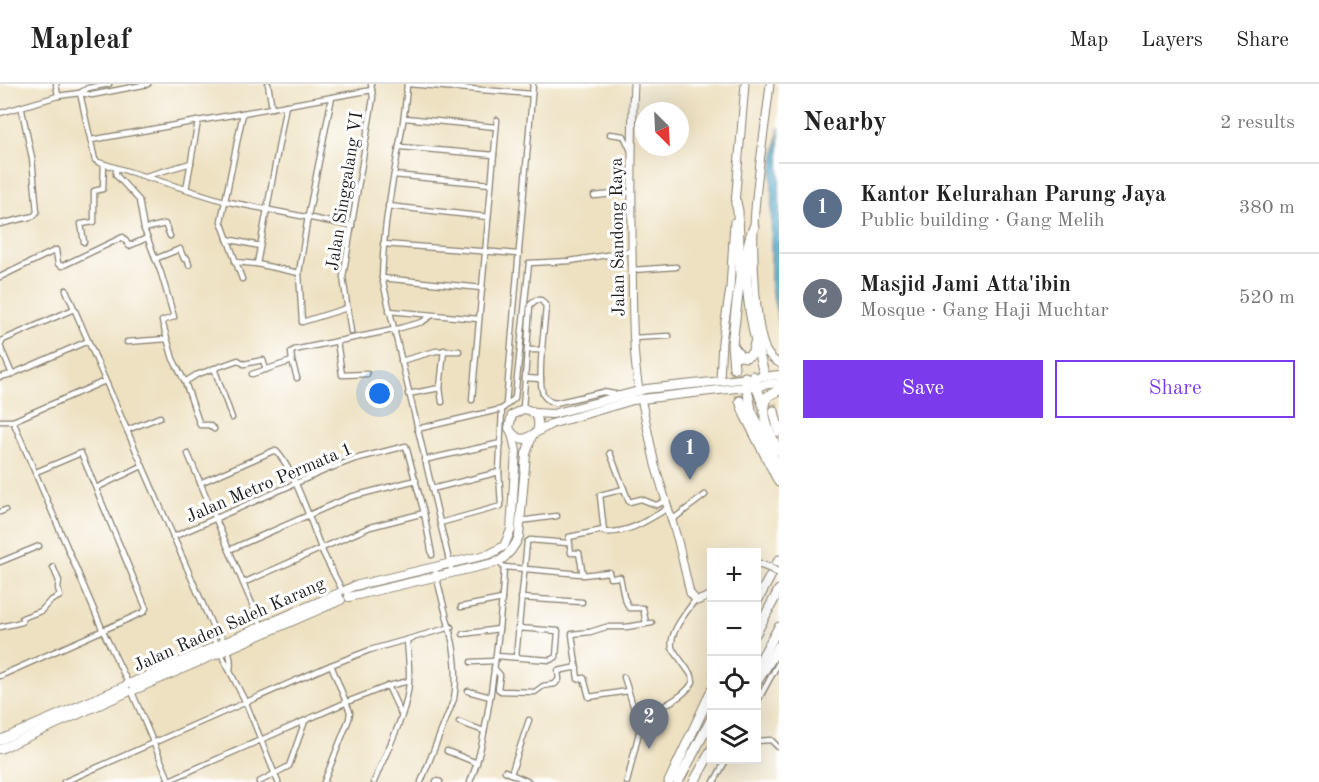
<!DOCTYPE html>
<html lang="en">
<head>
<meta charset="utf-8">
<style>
  body { margin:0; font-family:"Old Standard TT",serif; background:#f2f2f2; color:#222 }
  .controls { position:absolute; right:18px; bottom:18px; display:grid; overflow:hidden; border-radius:0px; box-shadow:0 6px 24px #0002 }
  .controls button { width:54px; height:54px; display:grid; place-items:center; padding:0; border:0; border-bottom:2px solid #e0e0e0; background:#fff; color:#222; font:30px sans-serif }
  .compass { position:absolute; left:635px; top:18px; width:54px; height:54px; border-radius:50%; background:#fff; box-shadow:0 6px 24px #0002; rotate:156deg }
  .you { position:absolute; left:380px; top:310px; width:21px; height:21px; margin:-15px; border:4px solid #fff; border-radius:50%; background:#1a73e8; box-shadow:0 0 0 9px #1a73e833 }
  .badge { display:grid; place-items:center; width:39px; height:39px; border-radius:50%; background:#7c3aed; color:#fff; font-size:20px; font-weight:700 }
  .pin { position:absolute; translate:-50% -50px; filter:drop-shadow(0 2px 3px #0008) }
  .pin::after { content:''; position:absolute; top:32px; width:21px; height:18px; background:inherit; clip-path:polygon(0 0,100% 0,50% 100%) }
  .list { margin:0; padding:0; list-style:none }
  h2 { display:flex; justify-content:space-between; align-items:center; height:78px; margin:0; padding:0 24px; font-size:26px }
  h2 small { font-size:20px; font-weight:400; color:#767676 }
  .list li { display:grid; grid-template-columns:39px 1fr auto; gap:18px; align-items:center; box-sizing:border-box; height:90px; padding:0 24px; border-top:2px solid #e0e0e0 }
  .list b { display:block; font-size:22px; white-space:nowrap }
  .list p { margin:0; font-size:20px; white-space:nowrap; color:#767676 }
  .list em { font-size:20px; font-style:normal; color:#767676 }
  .actions { display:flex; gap:12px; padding:18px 24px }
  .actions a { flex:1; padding:14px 0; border:2px solid #7c3aed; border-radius:0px; text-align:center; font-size:21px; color:#7c3aed }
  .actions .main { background:#7c3aed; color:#fff }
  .icon { flex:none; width:33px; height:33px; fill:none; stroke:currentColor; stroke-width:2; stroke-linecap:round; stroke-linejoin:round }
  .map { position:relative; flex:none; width:779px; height:698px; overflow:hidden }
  header { display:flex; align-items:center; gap:36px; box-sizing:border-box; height:84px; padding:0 30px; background:#fff; border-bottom:2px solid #e0e0e0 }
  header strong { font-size:28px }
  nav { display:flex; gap:33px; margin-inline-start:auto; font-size:21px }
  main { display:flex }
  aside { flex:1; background:#fff }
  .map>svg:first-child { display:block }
  .water { fill:#4faacd; stroke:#366374; stroke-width:1.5 }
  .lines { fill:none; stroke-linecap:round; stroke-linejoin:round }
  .highway-tunnel { stroke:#c4baa0; stroke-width:9; stroke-dasharray:9 4.5; stroke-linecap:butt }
  .street-casing { stroke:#857e6e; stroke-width:7 }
  .secondary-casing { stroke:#857e6e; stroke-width:9 }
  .primary-casing { stroke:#857e6e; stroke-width:10 }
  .highway-casing { stroke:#857e6e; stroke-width:11 }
  .street { stroke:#fff; stroke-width:4.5 }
  .secondary { stroke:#fff; stroke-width:7 }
  .primary { stroke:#fff; stroke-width:8 }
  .highway { stroke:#fff; stroke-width:9 }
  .secondary-bridge-casing { stroke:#857e6e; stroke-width:9; stroke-linecap:butt }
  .secondary-bridge { stroke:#fff; stroke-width:7 }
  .labels { text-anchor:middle; stroke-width:6; stroke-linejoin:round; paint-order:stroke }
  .street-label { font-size:18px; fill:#1c1c1c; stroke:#fff }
</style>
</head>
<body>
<header>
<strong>Mapleaf</strong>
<nav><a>Map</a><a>Layers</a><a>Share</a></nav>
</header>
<main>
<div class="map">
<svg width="779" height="698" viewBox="0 0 779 698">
  <rect width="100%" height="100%" fill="#fff"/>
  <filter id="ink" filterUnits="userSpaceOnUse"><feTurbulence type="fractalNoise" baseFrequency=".0167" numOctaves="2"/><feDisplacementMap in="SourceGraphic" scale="12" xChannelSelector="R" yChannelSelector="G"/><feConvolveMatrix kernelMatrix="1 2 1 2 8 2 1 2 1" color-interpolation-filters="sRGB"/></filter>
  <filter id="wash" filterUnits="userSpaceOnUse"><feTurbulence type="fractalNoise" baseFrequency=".008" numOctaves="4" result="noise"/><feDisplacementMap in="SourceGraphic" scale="24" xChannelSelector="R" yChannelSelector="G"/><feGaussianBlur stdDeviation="1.35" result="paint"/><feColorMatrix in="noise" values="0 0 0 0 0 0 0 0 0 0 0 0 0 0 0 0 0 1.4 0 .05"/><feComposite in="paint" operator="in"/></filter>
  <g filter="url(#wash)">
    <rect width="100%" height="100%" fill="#eee1c1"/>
    <polygon class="water" points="779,43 779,237 771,203 772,93"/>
  </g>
  <g filter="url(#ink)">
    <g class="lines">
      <g class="highway-tunnel">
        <polyline points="734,284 740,317"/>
        <polyline points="765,294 774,327"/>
      </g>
      <defs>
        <g id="street">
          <polyline points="56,0 58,12"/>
          <polyline points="268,0 272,24"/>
          <path d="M407,0C405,42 395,78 389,120C384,145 383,169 382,194L452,489"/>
          <polyline points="408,0 532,10"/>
          <polyline points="80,9 95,76 98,78 224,117 352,142"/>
          <polyline points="80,9 88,4 109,0"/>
          <polyline points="332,13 308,132 299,189 302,238 347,224"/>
          <polyline points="0,29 58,12 80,9 92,11 148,0"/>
          <polyline points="405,34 496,43"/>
          <polyline points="610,50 624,52 631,67"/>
          <polyline points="91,56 372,6"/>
          <polyline points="401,63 494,71"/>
          <polyline points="116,84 116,91 139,116 144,145 161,189 174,233 162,237 173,275 185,298 200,341 209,341 214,345"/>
          <polyline points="394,91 491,100"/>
          <polyline points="146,92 191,79"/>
          <polyline points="186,106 198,37"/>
          <polyline points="594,112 632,108"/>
          <polyline points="388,122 488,133"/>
          <polyline points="0,140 34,132 37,128 32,74 21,22"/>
          <polyline points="144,145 165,140 170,152"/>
          <polyline points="227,155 260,162"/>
          <polyline points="84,158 81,140 94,138 94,107 103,105 104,80"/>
          <polyline points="383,160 519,170"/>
          <polyline points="155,175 180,165 184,175 187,174 189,181"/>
          <polyline points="235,178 257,180 299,189"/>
          <polyline points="257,180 286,21"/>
          <polyline points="632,186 676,183"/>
          <polyline points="0,193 56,166 58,180 62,182 123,153 129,162 147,154"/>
          <polyline points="382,194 482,204"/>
          <polyline points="242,195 221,137 243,29"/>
          <polyline points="66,206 214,546 214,556 246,619 278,698"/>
          <polyline points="389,227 479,235"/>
          <polyline points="351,248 343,193 373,14 371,0"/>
          <polyline points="633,254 669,252"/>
          <polyline points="337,257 342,291 367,290"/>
          <polyline points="127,258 167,255"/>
          <polyline points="0,262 3,256 74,225"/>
          <polyline points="0,262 12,290"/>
          <polyline points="527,266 543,266"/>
          <polyline points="401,277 436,267 459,267"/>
          <polyline points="214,284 232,334"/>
          <polyline points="252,290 292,277"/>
          <polyline points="0,293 12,290 88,257"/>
          <polyline points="297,294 292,277 291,268 294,266 393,246 422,238 431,232"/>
          <polyline points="525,294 541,295"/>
          <polyline points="185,298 196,291 238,276 244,280 263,276 266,286"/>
          <polyline points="408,310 440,304"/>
          <polyline points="472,316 497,36"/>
          <polyline points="442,318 440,304 444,266"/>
          <polyline points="506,320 533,0"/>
          <path d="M523,325L530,221L536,216H541L546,222C545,240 536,298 544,312C547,316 551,318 555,319L603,308L620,311"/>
          <polyline points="0,337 13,337 105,297"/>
          <polyline points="13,337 103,547 128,599"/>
          <polyline points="417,345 502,325"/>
          <polyline points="127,346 160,333"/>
          <path d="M610,369L624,405L600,411L604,448C628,450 648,436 668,424"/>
          <polyline points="188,370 261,541"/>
          <polyline points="424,376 501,359"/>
          <path d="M200,399L273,367H276C294,385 311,439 321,464C327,478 335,492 342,506"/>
          <polyline points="96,404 142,382"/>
          <polyline points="432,405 499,388"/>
          <polyline points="624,405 629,418 641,415 656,421 666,417"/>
          <polyline points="0,428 5,426"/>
          <polyline points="672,436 705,411"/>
          <polyline points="520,437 557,432"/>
          <polyline points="440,439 501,422 499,388 502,325 515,314 529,179 570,177 632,167"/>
          <polyline points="603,446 569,453 571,469 579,469 583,491 609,488 610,494 620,493 624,513 629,524 643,524 646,539"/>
          <polyline points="173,453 326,386 355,375 406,362 424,429 432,471"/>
          <polyline points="229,466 350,413 416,396"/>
          <polyline points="0,478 39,462"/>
          <polyline points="498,478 504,483 581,490"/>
          <polyline points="243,499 370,443 424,429"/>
          <polyline points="521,514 582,518"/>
          <polyline points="461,523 502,515"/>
          <polyline points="0,543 22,538 22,534 41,527 50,517 60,512 58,504 59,497 53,483"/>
          <path d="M214,546C225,553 233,573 230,586"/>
          <polyline points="463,550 499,545"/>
          <polyline points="496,572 550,576 556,573 558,547 518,544"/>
          <polyline points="516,573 527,458 530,456 568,459"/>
          <polyline points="471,578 495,577"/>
          <polyline points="494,584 500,591 498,605 501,607 535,608 543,602 555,600 559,595 558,587 577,583"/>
          <polyline points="0,592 144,528 146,524 81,369 36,388"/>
          <polyline points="624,593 640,644"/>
          <polyline points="388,602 401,630"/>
          <polyline points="468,607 490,613"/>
          <polyline points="628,607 589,613 584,594 578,595 572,550 590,548 606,543 626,543 652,539"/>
          <polyline points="132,608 170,698"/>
          <polyline points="756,620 779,578"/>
          <polyline points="459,638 484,647"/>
          <polyline points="756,657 771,656 778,663"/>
          <polyline points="447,667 477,679"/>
          <polyline points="505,687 511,690 529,636"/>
          <polyline points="511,690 529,698"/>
          <polyline points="436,697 440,698"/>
          <polyline points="64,698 331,581 370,566 451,543"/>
          <polyline points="165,698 347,618 388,602 409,597"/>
          <polyline points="259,698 289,682 305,637"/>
          <polyline points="324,698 349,635 350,628 331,581"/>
          <path d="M374,698C385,670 404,636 408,607C411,590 408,573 407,556"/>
          <path d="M421,698L454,615C462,566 443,530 435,484"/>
          <path d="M470,698C482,669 486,638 491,608C497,566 502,525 504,483"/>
          <path d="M627,698L640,644C651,622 681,619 693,598L692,592L672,564C669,548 686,529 695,516"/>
          <polyline points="714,698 726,676"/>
        </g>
        <g id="secondary">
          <path d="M634,0C631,55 632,110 632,165C633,212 631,259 639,306"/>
          <path d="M770,0C765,47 756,95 754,142C753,171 755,241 766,266C769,272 773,276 779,279"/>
          <polyline points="735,120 745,0"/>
          <polyline points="720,296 722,257 730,205 734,138"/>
          <polyline points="641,314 655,381 678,457 690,509 697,517 712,511"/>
          <polyline points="756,479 770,484"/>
        </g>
        <g id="primary">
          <polyline points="534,329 553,330 646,305 779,291"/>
          <path d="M537,348C541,336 536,326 523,325L512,331L509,344L512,349L518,354L525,355L551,340L633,316L779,299"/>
          <polyline points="346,506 354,502 490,470 504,462 511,446 516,367 512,349"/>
          <path d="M349,513L498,478C509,471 515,463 519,452L526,370L532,352"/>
          <polyline points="131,599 339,509"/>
          <polyline points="134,606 341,516"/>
          <polyline points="0,656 125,602"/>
          <polyline points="0,665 128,608"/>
        </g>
        <g id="highway">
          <path d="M754,143C737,177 753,249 763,286"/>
          <polyline points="733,262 740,272 746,273 752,270 755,259"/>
          <polyline points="734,284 732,260 740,193 738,127 736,118"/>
          <polyline points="753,292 764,324"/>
          <polyline points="745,293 751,326 779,384"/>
          <path d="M779,306L768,312C759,328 770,352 779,366"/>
          <polyline points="740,317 745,331 779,398"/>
          <polyline points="774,327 779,348"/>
          <polyline points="756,519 779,476"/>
          <polyline points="756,549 779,506"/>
          <polyline points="756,584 779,543"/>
          <polyline points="756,599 779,562"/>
          <polyline points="669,698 712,606"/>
          <polyline points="678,698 712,634"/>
          <polyline points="694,698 712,665"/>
        </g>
      </defs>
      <use href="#street" class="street-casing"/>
      <use href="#secondary" class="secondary-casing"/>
      <use href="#primary" class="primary-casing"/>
      <use href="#highway" class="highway-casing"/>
      <use href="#street" class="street"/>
      <use href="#secondary" class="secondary"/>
      <use href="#primary" class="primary"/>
      <use href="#highway" class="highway"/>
      <defs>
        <polyline id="secondary-bridge" points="770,484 779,489"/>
      </defs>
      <use href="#secondary-bridge" class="secondary-bridge-casing"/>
      <use href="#secondary-bridge" class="secondary-bridge"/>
    </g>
  </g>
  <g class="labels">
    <g class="street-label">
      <text transform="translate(344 107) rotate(-81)" y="6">Jalan Singgalang VI</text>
      <text transform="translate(617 153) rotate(-91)" y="6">Jalan Sandong Raya</text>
      <text transform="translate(269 398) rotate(-23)" y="6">Jalan Metro Permata 1</text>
      <text transform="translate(229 540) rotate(-24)" y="6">Jalan Raden Saleh Karang</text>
    </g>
  </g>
</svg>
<div class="controls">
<button>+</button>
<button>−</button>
<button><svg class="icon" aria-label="locate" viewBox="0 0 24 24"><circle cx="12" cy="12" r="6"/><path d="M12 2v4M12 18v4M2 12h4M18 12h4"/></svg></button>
<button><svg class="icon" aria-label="layers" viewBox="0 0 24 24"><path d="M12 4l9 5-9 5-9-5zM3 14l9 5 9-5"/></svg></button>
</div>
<svg class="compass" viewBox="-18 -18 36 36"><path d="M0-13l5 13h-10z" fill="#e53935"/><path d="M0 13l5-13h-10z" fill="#767676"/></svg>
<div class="you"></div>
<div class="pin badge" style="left:690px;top:396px;background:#5c6f8a">1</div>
<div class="pin badge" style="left:649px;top:665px;background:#6b7280">2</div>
</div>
<aside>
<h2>Nearby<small>2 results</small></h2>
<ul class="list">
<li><span class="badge" style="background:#5c6f8a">1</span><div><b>Kantor Kelurahan Parung Jaya</b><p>Public building · Gang Melih</p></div><em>380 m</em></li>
<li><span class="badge" style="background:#6b7280">2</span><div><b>Masjid Jami Atta'ibin</b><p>Mosque · Gang Haji Muchtar</p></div><em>520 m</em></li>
</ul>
<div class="actions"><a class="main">Save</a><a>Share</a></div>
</aside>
</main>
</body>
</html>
